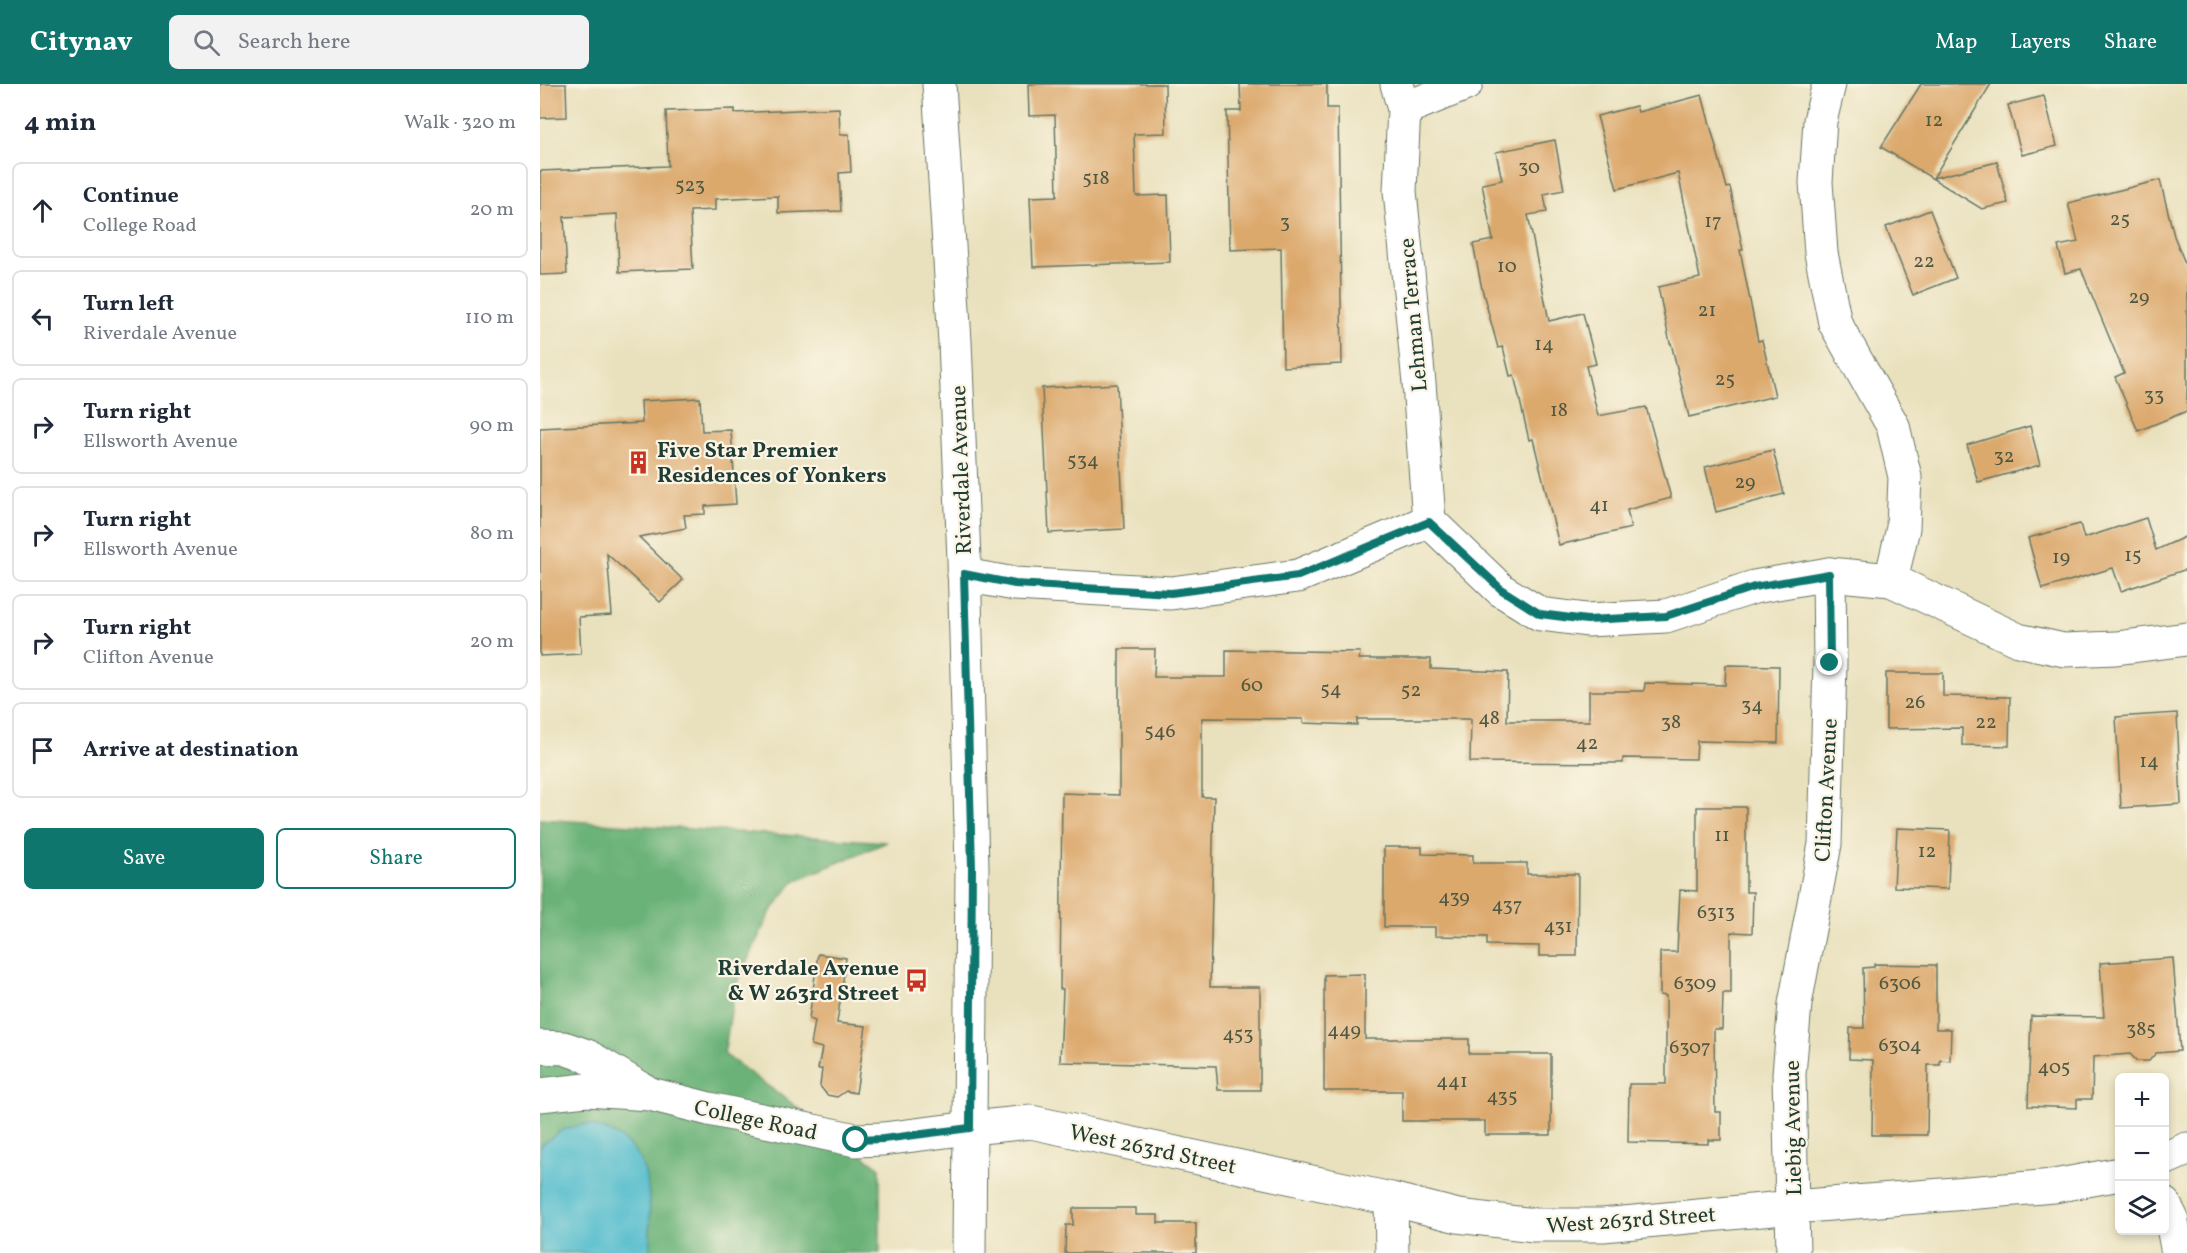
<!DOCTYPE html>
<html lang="en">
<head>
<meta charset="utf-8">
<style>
  body { margin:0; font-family:Vollkorn,serif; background:#f2f2f3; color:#1f2937 }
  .controls { position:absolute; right:18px; bottom:18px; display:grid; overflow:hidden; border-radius:9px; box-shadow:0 3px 9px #0003 }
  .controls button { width:54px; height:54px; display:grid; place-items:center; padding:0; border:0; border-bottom:2px solid #e0e1e3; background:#fff; color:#1f2937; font:30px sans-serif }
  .stop { position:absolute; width:18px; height:18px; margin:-14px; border:4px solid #0f766e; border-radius:50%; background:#fff }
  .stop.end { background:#0f766e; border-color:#fff; box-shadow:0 2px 6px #0008 }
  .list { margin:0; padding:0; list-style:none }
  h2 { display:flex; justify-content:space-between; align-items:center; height:78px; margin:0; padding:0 24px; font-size:26px }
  h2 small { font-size:20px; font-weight:400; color:#747a83 }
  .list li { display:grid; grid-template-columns:39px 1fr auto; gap:18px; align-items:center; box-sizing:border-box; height:96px; margin:0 12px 12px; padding:0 12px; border:2px solid #e0e1e3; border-radius:9px }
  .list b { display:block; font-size:22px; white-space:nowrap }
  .list p { margin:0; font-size:20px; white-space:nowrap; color:#747a83 }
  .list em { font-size:20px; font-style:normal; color:#747a83 }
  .actions { display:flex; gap:12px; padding:18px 24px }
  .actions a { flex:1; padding:14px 0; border:2px solid #0f766e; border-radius:9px; text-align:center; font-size:21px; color:#0f766e }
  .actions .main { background:#0f766e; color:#fff }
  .icon { flex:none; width:33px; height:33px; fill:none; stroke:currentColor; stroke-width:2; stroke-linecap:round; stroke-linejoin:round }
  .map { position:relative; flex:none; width:1647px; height:1169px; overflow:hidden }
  header { display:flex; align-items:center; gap:36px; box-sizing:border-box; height:84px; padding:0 30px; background:#0f766e; color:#fff }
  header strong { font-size:28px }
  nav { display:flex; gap:33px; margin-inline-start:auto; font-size:21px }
  .search { width:420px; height:54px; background:#f2f2f3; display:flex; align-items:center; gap:15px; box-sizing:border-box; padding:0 21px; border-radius:9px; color:#747a83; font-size:22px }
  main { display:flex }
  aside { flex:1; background:#fff }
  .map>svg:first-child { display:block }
  .forest { fill:#6ab278; stroke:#447856; stroke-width:1.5 }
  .water { fill:#51bccd; stroke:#387c80; stroke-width:1.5 }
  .building { fill:#dca96d }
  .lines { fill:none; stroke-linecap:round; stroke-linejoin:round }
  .minor-casing { stroke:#667664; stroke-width:35 }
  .major-casing { stroke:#667664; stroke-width:35 }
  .minor { stroke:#fff; stroke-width:33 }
  .major { stroke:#fff; stroke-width:33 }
  .route { stroke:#0f766e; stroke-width:8 }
  .labels { text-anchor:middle; stroke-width:4.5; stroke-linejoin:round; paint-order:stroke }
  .number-label { font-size:20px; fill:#4e5842 }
  .street-label { font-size:22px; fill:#1f3d34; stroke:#fcf5e5 }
  .poi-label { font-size:22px; font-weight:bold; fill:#1f3d34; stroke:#fcf5e5; text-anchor:start }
</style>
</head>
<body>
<header>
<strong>Citynav</strong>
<div class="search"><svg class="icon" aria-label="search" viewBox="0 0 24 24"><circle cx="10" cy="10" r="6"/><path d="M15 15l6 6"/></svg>Search here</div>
<nav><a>Map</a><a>Layers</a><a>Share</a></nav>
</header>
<main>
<aside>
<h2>4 min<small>Walk · 320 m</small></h2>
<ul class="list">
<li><svg class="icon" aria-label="ahead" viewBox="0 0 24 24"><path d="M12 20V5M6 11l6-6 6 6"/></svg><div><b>Continue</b><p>College Road</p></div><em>20 m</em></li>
<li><svg class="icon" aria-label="left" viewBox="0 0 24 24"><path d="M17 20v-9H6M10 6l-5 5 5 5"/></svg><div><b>Turn left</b><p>Riverdale Avenue</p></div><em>110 m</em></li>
<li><svg class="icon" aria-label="right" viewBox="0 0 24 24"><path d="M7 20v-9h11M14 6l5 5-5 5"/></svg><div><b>Turn right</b><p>Ellsworth Avenue</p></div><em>90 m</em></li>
<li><svg class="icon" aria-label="right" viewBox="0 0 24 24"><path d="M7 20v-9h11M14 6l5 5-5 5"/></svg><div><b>Turn right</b><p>Ellsworth Avenue</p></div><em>80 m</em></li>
<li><svg class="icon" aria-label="right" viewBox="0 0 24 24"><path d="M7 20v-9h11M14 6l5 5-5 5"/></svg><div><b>Turn right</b><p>Clifton Avenue</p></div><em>20 m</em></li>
<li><svg class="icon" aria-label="arrive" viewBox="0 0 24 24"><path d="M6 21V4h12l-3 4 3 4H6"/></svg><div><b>Arrive at destination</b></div></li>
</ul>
<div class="actions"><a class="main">Save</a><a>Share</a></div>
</aside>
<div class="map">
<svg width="1647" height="1169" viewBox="0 0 1647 1169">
  <rect width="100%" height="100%" fill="#fcf5e5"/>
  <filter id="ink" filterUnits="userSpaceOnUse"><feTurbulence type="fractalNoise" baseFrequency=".0167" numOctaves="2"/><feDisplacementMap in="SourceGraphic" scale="12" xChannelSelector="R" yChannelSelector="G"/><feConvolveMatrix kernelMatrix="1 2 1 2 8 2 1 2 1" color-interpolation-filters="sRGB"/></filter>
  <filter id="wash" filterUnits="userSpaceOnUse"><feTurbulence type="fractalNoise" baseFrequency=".008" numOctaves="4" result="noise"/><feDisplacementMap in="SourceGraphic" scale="24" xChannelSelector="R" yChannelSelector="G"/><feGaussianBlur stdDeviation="1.35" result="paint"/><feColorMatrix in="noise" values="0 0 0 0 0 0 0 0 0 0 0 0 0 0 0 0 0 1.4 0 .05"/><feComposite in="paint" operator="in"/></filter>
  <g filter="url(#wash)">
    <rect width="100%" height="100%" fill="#e9e1bd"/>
    <polygon class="forest" points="0,735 347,758 254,797 230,829 195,903 184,970 340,1084 340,1169 0,1169"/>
    <path class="water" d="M45,1040C118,1055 109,1108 110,1169H0V1062L22,1046Z"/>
    <g id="blocks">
      <g class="building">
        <polygon points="0,0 26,0 27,33 0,34"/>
        <polygon points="488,0 625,0 626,49 594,50 596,112 628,111 630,178 493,183 490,113 517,112 515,31 489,32"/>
        <polygon points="700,0 787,0 787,24 798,24 802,280 743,283 741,164 690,166 687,27 701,27"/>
        <polygon points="1381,0 1451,0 1393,94 1457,78 1468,119 1442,125 1341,63"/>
        <polygon points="1162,11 1187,104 1190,103 1203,166 1200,166 1218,257 1222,256 1235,312 1149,333 1131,259 1130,259 1118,203 1160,194 1138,89 1077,105 1057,32 1096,22 1098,28"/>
        <polygon points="1504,12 1517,62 1482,71 1468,21"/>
        <polygon points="299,24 300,51 309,50 311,88 299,89 301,127 238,129 238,112 175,115 175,126 150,127 153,185 79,188 77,130 24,133 27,190 0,191 0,87 128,82 126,27 195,25 195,29"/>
        <polygon points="1015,56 1024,106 1004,110 1007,128 988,131 1009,237 1043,229 1056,280 1046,282 1058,332 1106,323 1131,414 1087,426 1091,444 1019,461 993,355 989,356 974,291 970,292 963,263 958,264 942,205 933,160 953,156 942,100 962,96 956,68"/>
        <polygon points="1620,96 1634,152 1647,184 1647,327 1598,347 1575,293 1584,289 1541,185 1525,189 1518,162 1538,158 1528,119"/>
        <polygon points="1390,126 1416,194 1373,211 1346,143"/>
        <polygon points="577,300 584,445 509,449 502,304"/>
        <polygon points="160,314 162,347 191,346 196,420 165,422 165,430 144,431 146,444 99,453 143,496 120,518 67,470 72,531 39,533 41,570 0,572 0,344 102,339 101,317"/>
        <polygon points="1490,342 1500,381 1438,398 1427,361"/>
        <polygon points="1233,366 1244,410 1176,428 1165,383"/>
        <polygon points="1606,434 1616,466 1647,452 1647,485 1581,507 1573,484 1502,505 1488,454 1540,440 1544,454"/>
        <polygon points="579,565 615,565 614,593 686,593 686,566 820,568 819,575 891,575 891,585 968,588 967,637 1049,637 1049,607 1104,607 1105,599 1185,601 1186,581 1239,582 1238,659 1157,657 1156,675 1083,674 1083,679 930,678 931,635 817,635 817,641 763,639 763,635 662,634 662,713 674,713 670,903 720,903 720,1006 678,1006 676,982 520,978 523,905 520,905 522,709 579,711"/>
        <polygon points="1346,589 1403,589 1403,612 1470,613 1469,662 1422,661 1422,644 1346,645"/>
        <polygon points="1637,629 1641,720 1581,724 1576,633"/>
        <polygon points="1157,723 1206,723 1206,808 1213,808 1212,849 1191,848 1191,909 1183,909 1182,945 1174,945 1175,1028 1181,1028 1181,1056 1168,1056 1168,1060 1088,1058 1089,1000 1126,1000 1126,912 1120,911 1120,868 1137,868 1140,806 1157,807"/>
        <polygon points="1357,744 1410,746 1408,805 1354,803"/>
        <polygon points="844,763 882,763 882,770 933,771 933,779 987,779 987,790 1038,790 1037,872 999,872 999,862 947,861 947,853 895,852 895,843 844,843"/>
        <polygon points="278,870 306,874 297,939 326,942 316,1009 306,1007 297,1013 287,1011 280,1002 282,985 278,985 282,964 271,961 275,937 269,935"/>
        <polygon points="1633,874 1640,967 1616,969 1609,977 1597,977 1590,970 1553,973 1552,1015 1537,1015 1537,1024 1488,1022 1491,932 1564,933 1560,879"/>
        <polygon points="1334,880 1396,881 1396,945 1411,945 1410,977 1400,976 1400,981 1388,981 1387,1051 1332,1051 1333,976 1309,975 1310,944 1324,944 1323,884 1334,883"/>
        <polygon points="825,890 825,955 929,955 929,970 1011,970 1011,1051 945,1051 945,1037 862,1037 862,1007 784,1007 784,891"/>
        <polygon points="533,1124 596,1124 596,1131 618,1131 618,1139 656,1139 656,1169 525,1169 526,1141 533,1141"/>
      </g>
    </g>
  </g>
  <g filter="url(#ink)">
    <use href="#blocks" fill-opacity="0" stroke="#667664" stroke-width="1.5"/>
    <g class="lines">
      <defs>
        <g id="minor">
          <polyline points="857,0 864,25 860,107 879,299 889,437"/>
          <polyline points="1289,0 1280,37 1276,98 1281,169 1295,239 1353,342 1365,393 1363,444 1351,496"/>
          <polyline points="864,25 926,0"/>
          <polyline points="424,491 475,500 631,509 758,492 889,437 961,506 1000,530 1047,536 1126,532 1214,503 1289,490 1351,496 1478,556 1524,566 1576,564 1647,555"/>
          <polyline points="0,963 24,964 47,972 105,1007"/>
          <polyline points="0,1011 46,1006 110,1010 169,1025 316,1056 343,1055 430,1044 491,1038 851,1115 918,1132 994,1141 1063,1141 1253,1123 1514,1102 1580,1090"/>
          <polyline points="1624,1075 1647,1065"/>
          <polyline points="851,1115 852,1169"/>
          <polyline points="1624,1120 1631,1133 1638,1169"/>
          <polyline points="1253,1169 1249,990 1255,920 1285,760 1290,579 1289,490"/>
        </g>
        <polyline id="major" points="399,0 415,258 424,475 432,784 429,1169"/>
      </defs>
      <use href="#minor" class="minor-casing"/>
      <use href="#major" class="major-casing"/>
      <use href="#minor" class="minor"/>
      <use href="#major" class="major"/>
    </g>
  </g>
  <g class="lines" filter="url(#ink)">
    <polyline class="route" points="316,1056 343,1055 430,1044 432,784 424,490 475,500 631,509 758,492 889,438 962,506 1000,530 1047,536 1126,532 1214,503 1289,490 1290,579"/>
  </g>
  <defs>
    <symbol id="building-bare" viewBox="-9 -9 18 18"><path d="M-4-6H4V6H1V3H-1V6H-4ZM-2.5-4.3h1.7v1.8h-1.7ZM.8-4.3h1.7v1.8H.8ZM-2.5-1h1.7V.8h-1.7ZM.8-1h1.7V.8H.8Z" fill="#c8321e" stroke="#fcf5e5" stroke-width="2.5" paint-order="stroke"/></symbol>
    <symbol id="bus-bare" viewBox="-9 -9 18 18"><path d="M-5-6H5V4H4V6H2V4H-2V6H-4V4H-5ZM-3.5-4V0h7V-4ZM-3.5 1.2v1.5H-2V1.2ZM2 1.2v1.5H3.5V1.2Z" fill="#c8321e" stroke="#fcf5e5" stroke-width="2.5" paint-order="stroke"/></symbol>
  </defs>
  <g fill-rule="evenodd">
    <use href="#building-bare" x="82" y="362" width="33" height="33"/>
    <use href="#bus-bare" x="360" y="880" width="33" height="33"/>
  </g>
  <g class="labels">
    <g class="number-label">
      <text x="1394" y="42">12</text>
      <text x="989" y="89">30</text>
      <text x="556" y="100">518</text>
      <text x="150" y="107">523</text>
      <text x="1580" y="141">25</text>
      <text x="1173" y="143">17</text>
      <text x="745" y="144">3</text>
      <text x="1384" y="183">22</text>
      <text x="967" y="188">10</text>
      <text x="1599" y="219">29</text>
      <text x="1167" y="232">21</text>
      <text x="1004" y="266">14</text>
      <text x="1185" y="301">25</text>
      <text x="1614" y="317">33</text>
      <text x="1019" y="332">18</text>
      <text x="1464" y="378">32</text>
      <text x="543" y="382">534</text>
      <text x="1205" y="404">29</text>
      <text x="1059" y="427">41</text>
      <text x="1593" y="477">15</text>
      <text x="1521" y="479">19</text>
      <text x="712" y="607">60</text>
      <text x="791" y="611">54</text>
      <text x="871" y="612">52</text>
      <text x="1375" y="624">26</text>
      <text x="1212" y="627">34</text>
      <text x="949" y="640">48</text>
      <text x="1131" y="644">38</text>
      <text x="1446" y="644">22</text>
      <text x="620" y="653">546</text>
      <text x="1047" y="665">42</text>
      <text x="1609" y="683">14</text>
      <text x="1182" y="757">11</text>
      <text x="1387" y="773">12</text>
      <text x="914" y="819">439</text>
      <text x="967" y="827">437</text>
      <text x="1176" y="834">6313</text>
      <text x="1018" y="848">431</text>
      <text x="1155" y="905">6309</text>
      <text x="1360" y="905">6306</text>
      <text x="1601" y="951">385</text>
      <text x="804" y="952">449</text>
      <text x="698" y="956">453</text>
      <text x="1360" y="967">6304</text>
      <text x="1150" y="969">6307</text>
      <text x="1514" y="989">405</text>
      <text x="912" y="1003">441</text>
      <text x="962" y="1018">435</text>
    </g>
    <g class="street-label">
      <text transform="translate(872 231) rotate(-95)" y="8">Lehman Terrace</text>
      <text transform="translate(420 386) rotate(-92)" y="8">Riverdale Avenue</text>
      <text transform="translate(1285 706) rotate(-87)" y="8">Clifton Avenue</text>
      <text transform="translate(216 1035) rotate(12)" y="8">College Road</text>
      <text transform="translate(1252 1044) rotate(-91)" y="8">Liebig Avenue</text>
      <text transform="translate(613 1064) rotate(12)" y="8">West 263rd Street</text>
      <text transform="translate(1091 1135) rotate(-4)" y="8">West 263rd Street</text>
    </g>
    <g class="poi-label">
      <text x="117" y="373">Five Star Premier<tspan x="117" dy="25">Residences of Yonkers</tspan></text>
      <text x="359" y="891" text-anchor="end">Riverdale Avenue<tspan x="359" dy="25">&amp; W 263rd Street</tspan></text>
    </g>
  </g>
</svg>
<div class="controls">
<button>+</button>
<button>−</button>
<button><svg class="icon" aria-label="layers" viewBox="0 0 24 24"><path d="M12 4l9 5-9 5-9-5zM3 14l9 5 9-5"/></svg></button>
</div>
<div class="stop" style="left:316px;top:1056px"></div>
<div class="stop end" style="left:1290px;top:579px"></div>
</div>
</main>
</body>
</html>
